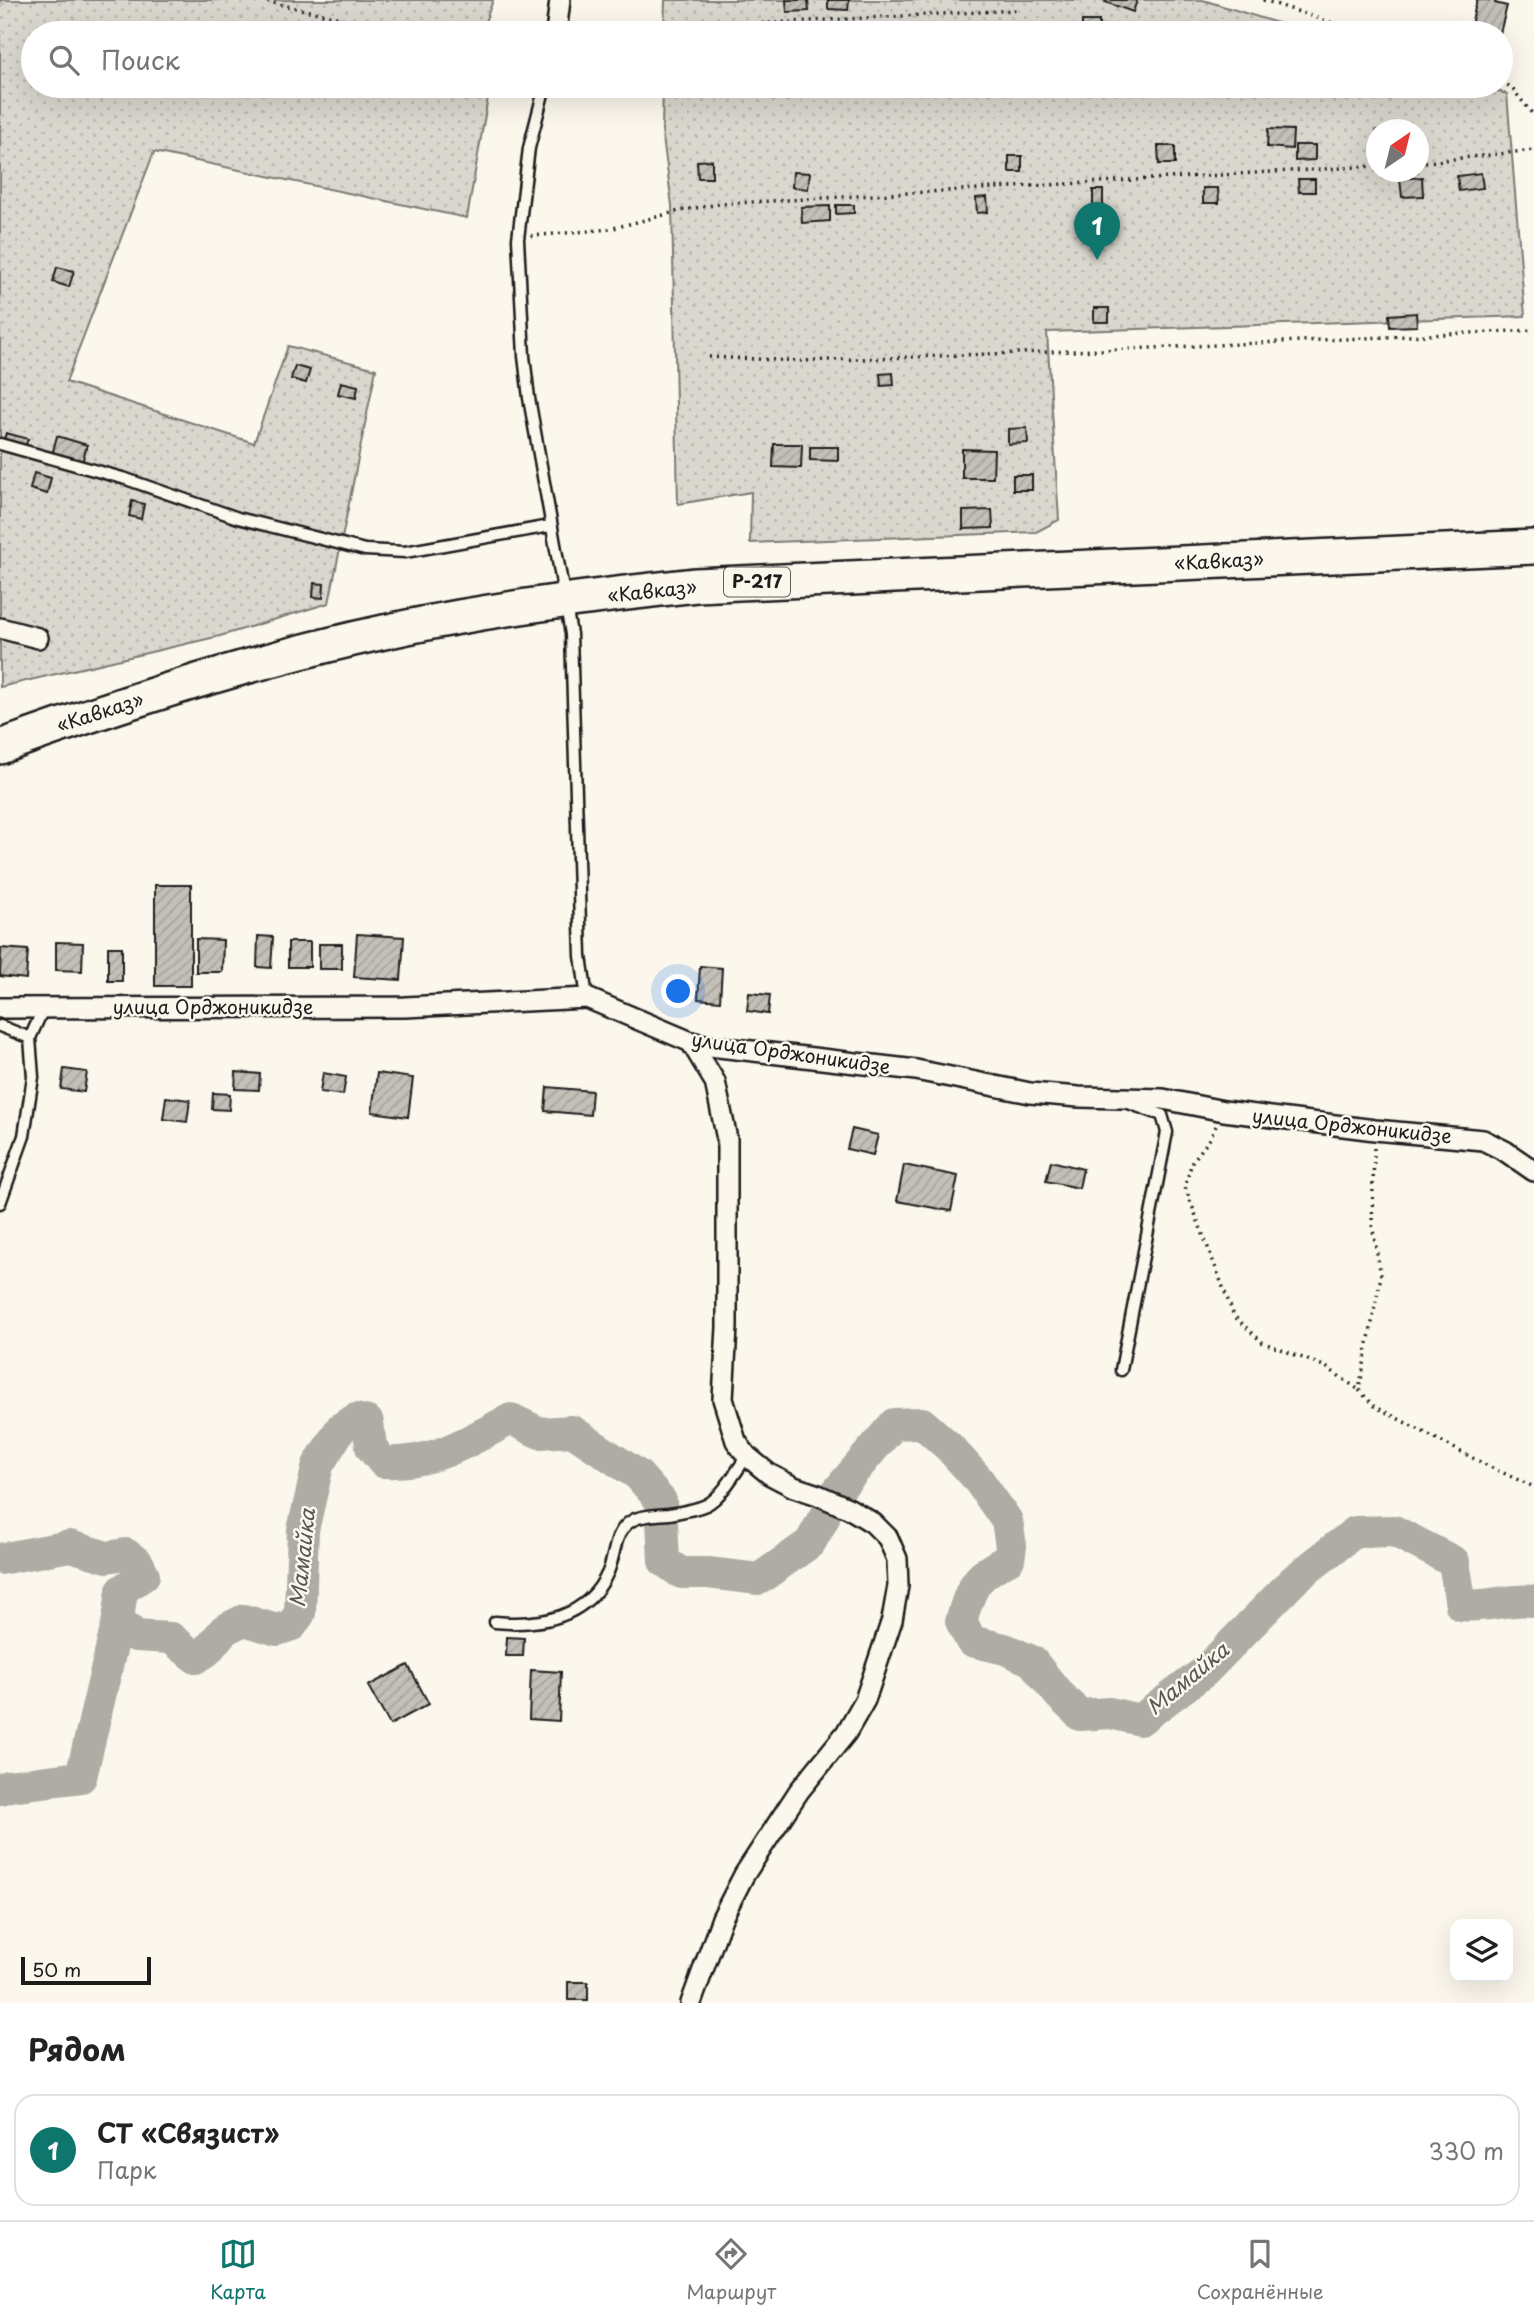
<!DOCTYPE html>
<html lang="ru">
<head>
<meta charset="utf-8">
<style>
  body { margin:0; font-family:"Playpen Sans",sans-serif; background:#f6f6f6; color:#222 }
  .controls { position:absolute; right:21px; bottom:21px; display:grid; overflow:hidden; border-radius:14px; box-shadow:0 7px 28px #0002 }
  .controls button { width:63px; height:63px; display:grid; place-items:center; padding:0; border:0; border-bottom:2px solid #e0e0e0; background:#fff; color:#222; font:35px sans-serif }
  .compass { position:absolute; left:1366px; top:119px; width:63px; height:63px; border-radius:50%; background:#fff; box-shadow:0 7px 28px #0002; rotate:35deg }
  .scale { position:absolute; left:21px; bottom:18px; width:130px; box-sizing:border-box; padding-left:7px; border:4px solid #1c1c1c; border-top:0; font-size:19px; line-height:24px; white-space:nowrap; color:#1c1c1c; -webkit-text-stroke:5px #fbf7ec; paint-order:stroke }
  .you { position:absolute; left:679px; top:992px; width:24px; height:24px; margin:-18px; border:5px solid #fff; border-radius:50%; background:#1a73e8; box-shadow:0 0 0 10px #1a73e833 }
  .badge { display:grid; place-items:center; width:46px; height:46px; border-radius:50%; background:#0f766e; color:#fff; font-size:23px; font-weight:700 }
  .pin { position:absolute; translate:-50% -58px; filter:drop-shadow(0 2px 4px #0008) }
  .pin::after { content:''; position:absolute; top:37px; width:24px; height:21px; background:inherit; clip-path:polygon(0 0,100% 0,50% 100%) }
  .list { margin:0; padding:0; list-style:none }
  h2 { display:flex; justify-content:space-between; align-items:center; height:91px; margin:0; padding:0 28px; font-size:30px }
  h2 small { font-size:23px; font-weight:400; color:#767676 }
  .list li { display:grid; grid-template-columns:46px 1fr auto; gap:21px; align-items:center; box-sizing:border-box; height:112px; margin:0 14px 14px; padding:0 14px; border:2px solid #e0e0e0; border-radius:21px }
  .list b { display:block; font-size:26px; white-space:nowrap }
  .list p { margin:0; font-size:23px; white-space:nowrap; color:#767676 }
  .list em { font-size:23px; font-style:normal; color:#767676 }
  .icon { flex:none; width:38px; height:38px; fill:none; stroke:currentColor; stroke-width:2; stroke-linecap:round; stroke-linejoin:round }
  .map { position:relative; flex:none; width:1534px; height:2003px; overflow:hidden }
  .search { position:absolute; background:#fff; box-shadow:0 7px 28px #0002; left:21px; right:21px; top:21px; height:77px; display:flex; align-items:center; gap:18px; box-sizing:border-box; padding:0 24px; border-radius:38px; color:#767676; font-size:26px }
  .sheet { height:217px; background:#fff }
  nav { display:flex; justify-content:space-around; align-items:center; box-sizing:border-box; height:98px; border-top:2px solid #e0e0e0; background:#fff; font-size:19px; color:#767676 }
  nav a { display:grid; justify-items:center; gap:4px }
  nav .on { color:#0f766e }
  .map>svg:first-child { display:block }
  .garden { fill:url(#garden-dots); stroke:#7b7a75; stroke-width:2; fill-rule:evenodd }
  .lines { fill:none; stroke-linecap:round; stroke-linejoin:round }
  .river { stroke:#afaca5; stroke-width:32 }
  .building { fill:url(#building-hatch); stroke:#1c1c1c; stroke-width:2 }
  .service-casing { stroke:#1c1c1c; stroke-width:15 }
  .minor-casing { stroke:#1c1c1c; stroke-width:24 }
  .trunk-casing { stroke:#1c1c1c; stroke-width:38 }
  .path { stroke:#1c1c1c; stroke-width:3.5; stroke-dasharray:2 5; stroke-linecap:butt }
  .service { stroke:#fbf7ec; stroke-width:10 }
  .minor { stroke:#fbf7ec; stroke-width:19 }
  .trunk { stroke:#fbf7ec; stroke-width:33 }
  .labels { text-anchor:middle; stroke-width:5; stroke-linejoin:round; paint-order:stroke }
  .shield { fill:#fbf7ec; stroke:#5f5e5a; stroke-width:2 }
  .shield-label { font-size:18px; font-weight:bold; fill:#1c1c1c }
  .street-label { font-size:19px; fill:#1c1c1c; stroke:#fbf7ec }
  .water-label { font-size:21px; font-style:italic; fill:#575653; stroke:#fbf7ec }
</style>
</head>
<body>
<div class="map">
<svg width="1534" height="2003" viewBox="0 0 1534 2003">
  <defs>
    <pattern id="garden-dots" width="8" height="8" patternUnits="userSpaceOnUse" patternTransform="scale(1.75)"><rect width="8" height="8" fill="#dad7ce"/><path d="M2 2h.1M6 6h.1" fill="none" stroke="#bab8b0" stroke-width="1.8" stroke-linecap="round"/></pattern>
    <pattern id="building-hatch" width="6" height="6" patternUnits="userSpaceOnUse" patternTransform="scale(1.75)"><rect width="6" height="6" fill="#c3c0b8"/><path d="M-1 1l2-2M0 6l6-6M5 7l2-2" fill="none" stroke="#a7a49e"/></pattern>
  </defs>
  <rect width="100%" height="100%" fill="#fbf7ec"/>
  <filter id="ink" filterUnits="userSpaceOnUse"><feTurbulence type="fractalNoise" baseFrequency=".0143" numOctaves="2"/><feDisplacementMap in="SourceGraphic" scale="14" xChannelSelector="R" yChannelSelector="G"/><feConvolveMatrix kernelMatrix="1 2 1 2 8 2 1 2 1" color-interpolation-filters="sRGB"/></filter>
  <g filter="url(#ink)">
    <g class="garden">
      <polygon points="0,0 493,0 481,33 33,33 33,86 490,86 467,218 154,152 66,382 254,443 288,346 376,369 329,603 220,636 0,687"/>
      <polygon points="665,0 1203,0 1310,33 664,33"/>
      <path d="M663,86H1481L1507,94L1525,316L1047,332L1059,520L1036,532L750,543L751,492L678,504L672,205L662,130ZM1376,130H1418V172H1376Z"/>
    </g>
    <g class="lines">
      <g class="river">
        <path d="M833,1496L894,1424L922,1423L949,1447L977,1478L1007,1521L1011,1546L1009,1559C974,1577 972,1585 961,1621L971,1641L1005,1649L1032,1661L1060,1696L1080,1715L1110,1713L1140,1720L1204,1672L1295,1579L1355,1532L1394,1531L1454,1562L1461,1605C1486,1608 1509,1598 1534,1601"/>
        <path d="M0,1559L70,1546L107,1557L126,1554L138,1563L144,1575L122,1590L118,1620L136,1636L171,1638L196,1658L207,1651L224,1630L244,1620L277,1630L292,1625L300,1613L303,1530L318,1465L341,1428L356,1419L368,1422L371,1447L383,1462C433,1465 468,1441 511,1419L540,1433L572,1431L638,1475L661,1501L664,1561L681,1573H708L759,1579L810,1543L824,1518"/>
        <polyline points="0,1789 9,1786 81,1777 118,1620"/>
      </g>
    </g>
    <g class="building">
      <polygon points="786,0 808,0 809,11 787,12"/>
      <polygon points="828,0 849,0 848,10 828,9"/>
      <polygon points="1106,0 1137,0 1133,12 1105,2"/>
      <polygon points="1477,0 1496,0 1495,3 1507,6 1500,33 1469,33"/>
      <rect x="1082" y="21" width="17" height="12"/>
      <polygon points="1268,129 1293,130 1292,149 1267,147"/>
      <polygon points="1295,145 1315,145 1315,160 1295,161"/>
      <polygon points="1158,146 1175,146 1175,164 1159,164"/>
      <rect x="1009" y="156" width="13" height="16"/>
      <polygon points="712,160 712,178 698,178 697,161"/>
      <polygon points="793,172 810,173 808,189 792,187"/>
      <polygon points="1481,173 1483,188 1459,191 1457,176"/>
      <polygon points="1422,177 1423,196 1402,197 1400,179"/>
      <polygon points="1298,179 1315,179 1315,192 1299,192"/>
      <polygon points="1203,188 1218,188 1219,203 1203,203"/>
      <rect x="1093" y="190" width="10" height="17"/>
      <polygon points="987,197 988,212 977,213 976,198"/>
      <polygon points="836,205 854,205 854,213 836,214"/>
      <polygon points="830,206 830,221 802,223 801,207"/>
      <polygon points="57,267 74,271 69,287 53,282"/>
      <rect x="1094" y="308" width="15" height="14"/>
      <polygon points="1416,313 1417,326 1390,327 1389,315"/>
      <polygon points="295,366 310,370 306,383 291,379"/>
      <polygon points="893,373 894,385 881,386 880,374"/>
      <polygon points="341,382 358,386 356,398 338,394"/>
      <polygon points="1027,428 1028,443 1008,444 1008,429"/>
      <polygon points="6,433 28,439 24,449 3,443"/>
      <polygon points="57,436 87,445 82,463 52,455"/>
      <polygon points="774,444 802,444 801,468 773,467"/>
      <polygon points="810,447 838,447 838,461 810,460"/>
      <polygon points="962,449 994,450 993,478 962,478"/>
      <polygon points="34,473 51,478 47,494 30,489"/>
      <rect x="1013" y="475" width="19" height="15"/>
      <polygon points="132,501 144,504 141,519 129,516"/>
      <polygon points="992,510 993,528 963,529 963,511"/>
      <polygon points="314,583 324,584 323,598 313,597"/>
      <rect x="155" y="885" width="36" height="101"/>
      <polygon points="357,934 404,937 401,980 354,977"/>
      <polygon points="258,936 273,937 271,968 257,967"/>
      <polygon points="196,939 223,940 222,972 196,972"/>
      <polygon points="56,942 83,943 82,971 56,970"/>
      <rect x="288" y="942" width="22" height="25"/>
      <rect x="319" y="944" width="23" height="25"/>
      <rect x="108" y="947" width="14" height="34"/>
      <polygon points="1,948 28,950 26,979 0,976"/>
      <polygon points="700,966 722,968 720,1001 698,999"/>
      <polygon points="749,993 770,995 768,1014 747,1011"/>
      <polygon points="64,1069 87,1072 84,1092 61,1089"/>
      <polygon points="236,1072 260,1074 259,1090 235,1089"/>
      <polygon points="323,1073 346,1077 343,1095 320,1092"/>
      <polygon points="377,1073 413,1078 408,1117 372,1112"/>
      <polygon points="547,1087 592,1091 590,1115 545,1111"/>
      <polygon points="213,1093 230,1094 229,1110 212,1109"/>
      <polygon points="166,1097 190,1100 187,1122 163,1119"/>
      <polygon points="852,1129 878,1135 873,1155 847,1149"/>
      <polygon points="1051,1161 1083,1169 1079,1188 1046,1181"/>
      <polygon points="904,1165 958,1176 951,1211 897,1201"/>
      <polygon points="507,1637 524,1638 523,1656 506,1656"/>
      <polygon points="408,1665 429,1704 390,1725 368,1686"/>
      <polygon points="531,1670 561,1672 559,1721 529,1719"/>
      <rect x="568" y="1982" width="20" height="18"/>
    </g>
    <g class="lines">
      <defs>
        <g id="service">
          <polyline points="545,86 529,148 518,239 524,356 529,398 571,634 581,956 587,998"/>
          <polyline points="0,444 126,479 238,518 365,550 405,552 550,526"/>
          <polyline points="0,1026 30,1038 33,1077 24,1136 0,1203"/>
          <polyline points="30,1038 44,1007"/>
          <polyline points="1121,1370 1167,1132 1162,1115 1131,1104"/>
          <path d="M495,1622C540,1626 587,1619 608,1572C616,1554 613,1531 633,1520C642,1515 658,1515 669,1514C681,1512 695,1510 706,1505C721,1498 737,1470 747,1456"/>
        </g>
        <g id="minor">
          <polyline points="556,33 560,0"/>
          <polyline points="0,628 38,638"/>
          <polyline points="0,1008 405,1007 587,998 691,1042 710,1046 916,1070 1030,1093 1079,1097 1163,1099 1224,1111 1375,1130 1483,1140 1505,1151 1534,1171"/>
          <polyline points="691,2003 722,1918 744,1875 799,1791 846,1733 865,1700 892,1620 898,1586 897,1559 888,1538 873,1523 850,1509 818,1495 794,1487 769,1474 747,1456 736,1441 723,1399 727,1327 727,1139 715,1082 691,1042"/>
        </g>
        <path id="trunk" d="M0,747C149,693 303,645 459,617C538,603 616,594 696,585L1534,547"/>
      </defs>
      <use href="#service" class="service-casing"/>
      <use href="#minor" class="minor-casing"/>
      <use href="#trunk" class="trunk-casing"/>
      <g class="path">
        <polyline points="260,0 407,33"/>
        <polyline points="1263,0 1363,33"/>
        <polyline points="580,33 1018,10"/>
        <polyline points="1501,82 1511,87 1534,116"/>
        <polyline points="1418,163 1534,150"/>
        <polyline points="531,236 610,229 679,211 719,204 1376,166"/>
        <polyline points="709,357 803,361 1152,348 1534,330"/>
        <polyline points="1216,1126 1209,1140 1192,1162 1185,1187 1234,1316 1262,1342 1326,1367 1359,1390"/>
        <polyline points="1374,1148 1372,1224 1381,1276 1359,1390 1374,1406 1488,1466 1534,1487"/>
      </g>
      <use href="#service" class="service"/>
      <use href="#minor" class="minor"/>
      <use href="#trunk" class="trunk"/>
    </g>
  </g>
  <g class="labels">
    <rect class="shield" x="724" y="567.5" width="66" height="29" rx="5"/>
    <g class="shield-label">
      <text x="757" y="588">Р-217</text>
    </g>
    <g class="street-label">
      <text transform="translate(1219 561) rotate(-3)" y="7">«Кавказ»</text>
      <text transform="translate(652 591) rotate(-6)" y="7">«Кавказ»</text>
      <text transform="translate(100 712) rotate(-18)" y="7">«Кавказ»</text>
      <text x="213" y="1014">улица Орджоникидзе</text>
      <text transform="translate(791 1053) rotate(8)" y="7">улица Орджоникидзе</text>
      <text transform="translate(1352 1126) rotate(6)" y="7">улица Орджоникидзе</text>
    </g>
    <g class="water-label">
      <text transform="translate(303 1558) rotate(-84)" y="7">Мамайка</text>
      <text transform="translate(1188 1679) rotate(-40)" y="7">Мамайка</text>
    </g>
  </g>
</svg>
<div class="controls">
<button><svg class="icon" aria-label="layers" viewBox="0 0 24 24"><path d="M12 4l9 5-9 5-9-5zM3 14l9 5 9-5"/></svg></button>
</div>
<svg class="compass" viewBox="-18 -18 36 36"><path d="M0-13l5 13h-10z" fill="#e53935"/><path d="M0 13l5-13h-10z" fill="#767676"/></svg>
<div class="scale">50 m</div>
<div class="you"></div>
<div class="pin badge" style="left:1097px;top:260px">1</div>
<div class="search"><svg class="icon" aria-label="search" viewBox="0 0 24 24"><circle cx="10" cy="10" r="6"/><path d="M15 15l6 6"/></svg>Поиск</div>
</div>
<section class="sheet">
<h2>Рядом<small></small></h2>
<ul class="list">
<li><span class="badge">1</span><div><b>СТ «Связист»</b><p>Парк</p></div><em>330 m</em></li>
</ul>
</section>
<nav>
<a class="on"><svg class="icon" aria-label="map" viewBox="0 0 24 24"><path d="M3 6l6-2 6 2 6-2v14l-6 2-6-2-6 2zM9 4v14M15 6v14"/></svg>Карта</a>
<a><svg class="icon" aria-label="directions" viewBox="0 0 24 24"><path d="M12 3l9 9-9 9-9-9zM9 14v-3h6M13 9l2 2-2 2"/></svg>Маршрут</a>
<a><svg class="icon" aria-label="saved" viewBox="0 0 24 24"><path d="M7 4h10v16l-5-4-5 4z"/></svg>Сохранённые</a>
</nav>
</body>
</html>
